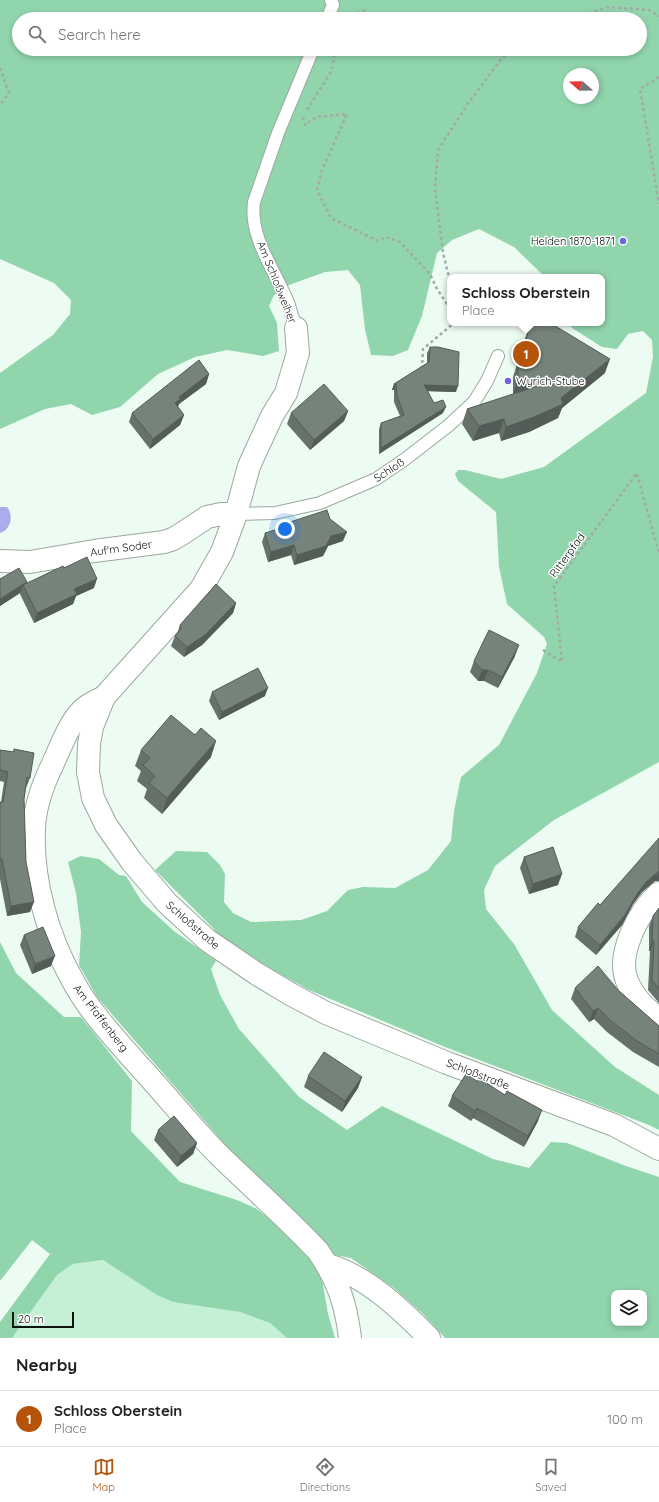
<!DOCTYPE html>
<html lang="en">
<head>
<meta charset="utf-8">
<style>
  body { margin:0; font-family:Quicksand,sans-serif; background:#f6f6f6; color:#202124 }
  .controls { position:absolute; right:12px; bottom:12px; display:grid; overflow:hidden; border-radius:8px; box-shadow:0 2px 6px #0003 }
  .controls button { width:36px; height:36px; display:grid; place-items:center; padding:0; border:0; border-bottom:1px solid #e0e0e0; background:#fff; color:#202124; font:20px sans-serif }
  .compass { position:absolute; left:563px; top:68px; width:36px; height:36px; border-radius:50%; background:#fff; box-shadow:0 2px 6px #0003; rotate:290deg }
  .scale { position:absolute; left:12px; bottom:10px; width:62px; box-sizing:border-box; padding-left:4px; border:2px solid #0e1310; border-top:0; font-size:11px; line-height:14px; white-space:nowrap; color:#0e1310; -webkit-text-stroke:3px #fff; paint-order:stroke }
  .you { position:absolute; left:285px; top:529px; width:14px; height:14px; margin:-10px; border:3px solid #fff; border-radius:50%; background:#1a73e8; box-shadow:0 0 0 6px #1a73e833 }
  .badge { display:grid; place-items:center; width:26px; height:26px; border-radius:50%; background:#b45309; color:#fff; font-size:13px; font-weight:700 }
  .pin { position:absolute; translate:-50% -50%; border:2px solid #fff; box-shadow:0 1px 4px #0006 }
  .popup { position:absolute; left:447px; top:274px; width:158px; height:52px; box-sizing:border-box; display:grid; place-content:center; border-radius:8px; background:#fff; filter:drop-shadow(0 1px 3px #0005); font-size:13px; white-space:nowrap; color:#757577 }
  .popup b { font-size:15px; color:#202124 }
  .popup::after { content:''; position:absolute; left:50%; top:100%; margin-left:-8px; border:8px solid transparent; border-top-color:#fff }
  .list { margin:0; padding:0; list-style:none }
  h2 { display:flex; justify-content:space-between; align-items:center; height:52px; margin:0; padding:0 16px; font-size:17px }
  h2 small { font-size:13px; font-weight:400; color:#757577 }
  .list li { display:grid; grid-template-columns:26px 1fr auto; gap:12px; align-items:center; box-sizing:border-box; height:56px; padding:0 16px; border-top:1px solid #e0e0e0 }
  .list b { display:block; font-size:15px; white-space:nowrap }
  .list p { margin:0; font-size:13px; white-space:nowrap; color:#757577 }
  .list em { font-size:13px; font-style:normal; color:#757577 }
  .icon { flex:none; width:22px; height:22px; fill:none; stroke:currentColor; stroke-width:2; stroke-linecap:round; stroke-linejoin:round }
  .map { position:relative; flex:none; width:659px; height:1338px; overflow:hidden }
  .search { position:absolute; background:#fff; box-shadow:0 2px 6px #0003; left:12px; right:12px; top:12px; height:44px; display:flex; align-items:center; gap:10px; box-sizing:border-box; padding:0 14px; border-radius:22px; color:#757577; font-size:15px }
  .sheet { height:108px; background:#fff }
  nav { display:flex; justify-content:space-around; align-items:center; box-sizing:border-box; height:56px; border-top:1px solid #e0e0e0; background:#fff; font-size:11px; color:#757577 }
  nav a { display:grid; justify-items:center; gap:2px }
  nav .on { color:#b45309 }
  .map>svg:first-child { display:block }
  .green { fill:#c4f1d5 }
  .forest { fill:#91d5ad; fill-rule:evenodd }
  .water { fill:#abaceb }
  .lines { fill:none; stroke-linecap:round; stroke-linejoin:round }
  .service-casing { stroke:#9ba89f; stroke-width:14 }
  .minor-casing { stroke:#9ba89f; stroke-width:24 }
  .path { stroke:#9faba3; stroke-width:2.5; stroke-dasharray:3 3; stroke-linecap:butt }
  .service { stroke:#fff; stroke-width:12 }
  .minor { stroke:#fff; stroke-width:22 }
  .wall { fill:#65716a }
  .shaded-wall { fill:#535c56 }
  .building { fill:#76837b; stroke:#535c56 }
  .poi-dot { fill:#6e64de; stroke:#fff; stroke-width:1.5 }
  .labels { text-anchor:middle; stroke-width:3; stroke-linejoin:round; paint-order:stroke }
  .poi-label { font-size:11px; fill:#0e1310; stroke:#fff; text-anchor:end }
  .street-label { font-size:11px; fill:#0e1310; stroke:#fff }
</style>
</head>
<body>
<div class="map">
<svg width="659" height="1338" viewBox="0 0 659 1338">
  <rect width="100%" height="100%" fill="#edfcf2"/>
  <polygon class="green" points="103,1260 173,1302 240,1312 270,1323 287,1338 12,1338 57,1275 73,1264"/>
  <g class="forest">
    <path d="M0,0H659V762L554,820L495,866L484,890L486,909L514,944L552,1010L615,1067L659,1095V1130L649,1125L445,1047L309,990L227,945L212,927L155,870L176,851L207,852L220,865L225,874L224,902L233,913L251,922L301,920L327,911L348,890L363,887L395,888L428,870L451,841L454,811L461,777L499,745L537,673L547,644L544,637L507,604L499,567L496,512L458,481L455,474L458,470H465L501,479L544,467L646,393L653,357L652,340L643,331L628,334L617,349L602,347L572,328L569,323H602V277H545L514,247L479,229L452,240L437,253L422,316L408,350L393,356L371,355L365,329L360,285L348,270L325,272L289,285L274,295L269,306L277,323L279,351L263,356L227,350L195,357L158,374L120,407L92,415L71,404L45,409L0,429V373L53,335L70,314L71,300L54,283L0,259ZM19,19H640V49H19ZM569,74H593V98H569Z"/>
    <path d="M81,856L99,859L119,875L126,876L142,902L174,931L216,961L211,969L220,995L239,1029L299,1097L347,1130L382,1106L493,1159L529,1168L551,1142L567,1143L626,1166L659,1177V1338H445L423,1314L395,1289L351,1258L335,1255L255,1179L97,997L79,965L81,932L76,893L68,862ZM614,1293H644V1323H614Z"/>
    <polygon points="0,942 16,973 64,1017 81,1017 132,1081 131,1131 180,1182 237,1200 257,1209 285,1231 310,1257 322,1279 328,1314 335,1338 287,1338 270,1323 240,1312 173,1302 157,1295 103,1260 73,1264 57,1275 12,1338 0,1338 0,1322 50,1254 32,1240 0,1281"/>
  </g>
  <path class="water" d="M0,507H7C14,515 11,530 0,533Z"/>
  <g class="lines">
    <defs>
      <g id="service">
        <polyline points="327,19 333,5 331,0"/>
        <path d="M296,328C293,320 291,312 289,305C276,271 249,239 254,202L278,133L313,49"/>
        <polyline points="236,514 275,513 320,503 376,479 404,460 448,426 474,402 487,381 498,356"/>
      </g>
      <g id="minor">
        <polyline points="296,328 298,353 286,393 272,416 249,466 236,514 222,552 201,589 104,697 92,727 89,744 88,772 93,798 106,825 132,862 167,903 207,940 257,974 292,995 326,1013 447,1063 614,1125 659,1149"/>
        <polyline points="0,561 30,562 94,551 164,542 173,539 183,533 207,517 221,514 236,514"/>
        <path d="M104,697C98,700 91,703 86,707C70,718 58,754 49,772C41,790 34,810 34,831C32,881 48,937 73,981C88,1010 118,1042 140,1067C167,1096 192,1128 220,1156C253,1188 287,1218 318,1251C338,1280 346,1304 350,1338"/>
        <path d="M659,893C639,911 616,954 627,981C633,996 646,1010 659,1018"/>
        <path d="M328,1265C366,1276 402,1310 429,1338"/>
      </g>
    </defs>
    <use href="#service" class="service-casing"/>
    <use href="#minor" class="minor-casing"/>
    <g class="path">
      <polyline points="346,17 366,10"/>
      <polyline points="572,19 608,7 649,10 659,16"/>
      <polyline points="0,68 9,93 0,105"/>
      <polyline points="659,77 640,89 659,204"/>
      <polyline points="307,110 332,70 335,49"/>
      <polyline points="303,117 305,125 316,117 347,114 322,170 317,190 331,218 378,241 386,237 400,242 430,274 436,287 450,309"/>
      <polyline points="450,281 443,253 435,188 438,150 467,105 502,58 516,49"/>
      <polyline points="422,369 423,349 454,323"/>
      <polyline points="637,474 659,553"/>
      <polyline points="543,650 562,662 554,586 637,473"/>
    </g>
    <use href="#service" class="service"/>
    <use href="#minor" class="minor"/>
  </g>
  <g class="wall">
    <polygon points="530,323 553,323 552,324 605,373 562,408 558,418 529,432 501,441 499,433 473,441 462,424 467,409 514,394 513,394 513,377"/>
    <polygon points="430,347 456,392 428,391 434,403 443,413 379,454 379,429 381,423 400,416 394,402 394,390 392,390 394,384 427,363 427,353"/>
    <polygon points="209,374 206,384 179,404 178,407 184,415 180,425 150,449 129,422 132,413"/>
    <polygon points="348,411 344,421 310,450 287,424 291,413"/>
    <polygon points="330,519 343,541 328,546 323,556 294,565 291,555 268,562 262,542 265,533 286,526 287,523"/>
    <polygon points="64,568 94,588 76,596 73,604 34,623 20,594 20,593 0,606 0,579 27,582 27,583"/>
    <polygon points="236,603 233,613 202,645 184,657 171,646 175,636 177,634 180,625"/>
    <polygon points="515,656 498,688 484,681 478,681 470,672 474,661"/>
    <polygon points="212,692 265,696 219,720 209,701"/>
    <polygon points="14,749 30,778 26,788 24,799 26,862 30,912 7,916 0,879 0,802 1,802 4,782 0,781 0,750 13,752"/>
    <polygon points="141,750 211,757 162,814 144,798 147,789 137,781 141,771 135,766"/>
    <polygon points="524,857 558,885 529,894 520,868"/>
    <polygon points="655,881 642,892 633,904 622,925 596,955 575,937 578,927 600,905"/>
    <polygon points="659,908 659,1003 648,990 650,951 649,951 649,926 653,916"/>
    <polygon points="24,935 51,966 32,974 20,945"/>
    <polygon points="575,988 618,990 659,1026 659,1067 633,1052 607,1032 594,1019 589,1022 571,999"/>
    <polygon points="308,1076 362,1077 358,1088 342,1112 304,1087"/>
    <polygon points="452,1096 538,1121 524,1147 473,1118 471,1121 448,1106"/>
    <polygon points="158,1130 197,1143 193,1154 177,1167 154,1140"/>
  </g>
  <g class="shaded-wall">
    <polygon points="610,359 605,373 562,408 558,418 529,432 501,441 506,427 561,398"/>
    <polygon points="209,374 206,384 179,404 177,408 175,403 179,397"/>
    <polygon points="518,379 556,380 551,395 513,394"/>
    <polygon points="394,384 396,384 394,390 392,390"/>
    <polygon points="424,385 458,386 456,392 422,391"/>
    <polygon points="446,407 443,413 379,454 381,448"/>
    <polygon points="348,411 344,421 310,450 314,440"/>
    <polygon points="184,415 180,425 150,449 153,439"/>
    <polygon points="504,419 499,433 473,441 479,426"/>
    <polygon points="347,532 343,541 328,546 323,556 294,565 297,555 331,536"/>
    <polygon points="294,545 291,555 268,562 271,552"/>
    <polygon points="97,579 94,588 76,596 73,604 34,623 37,613 74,589"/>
    <polygon points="27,582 25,588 23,585 20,593 0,606 0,599"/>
    <polygon points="236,603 233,613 202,645 184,657 187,647"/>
    <polygon points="519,645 515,656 498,688 502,677"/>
    <polygon points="482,670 488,670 484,681 478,681"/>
    <polygon points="268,688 265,696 219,720 222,712"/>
    <polygon points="216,741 211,757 162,814 167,798"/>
    <polygon points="659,871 659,881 655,881 642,892 633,904 622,925 596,955 600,945 637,894 646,882"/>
    <polygon points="562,874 558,885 529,894 533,884"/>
    <polygon points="34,902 30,912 7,916 11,906"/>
    <polygon points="652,941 654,941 650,951 649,951"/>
    <polygon points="55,956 51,966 32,974 35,964"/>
    <polygon points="598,1008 594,1019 589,1022 593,1011"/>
    <polygon points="362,1077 358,1088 342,1112 345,1101"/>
    <polygon points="477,1108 473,1118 471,1121 475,1111"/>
    <polygon points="542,1110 538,1121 524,1147 528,1136"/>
    <polygon points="197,1143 193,1154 177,1167 181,1156"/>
  </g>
  <g class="building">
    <polygon points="531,323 553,323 552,324 610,359 561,398 563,404 534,417 506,427 504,419 479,426 467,409 556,380 518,379 518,363"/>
    <polygon points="430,347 438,347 459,352 458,386 424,385 434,403 443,400 446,407 381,448 381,423 404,415 397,396 396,384 394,384 429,362"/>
    <polygon points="199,360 209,374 179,397 181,398 175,403 184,415 153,439 132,413"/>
    <polygon points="324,384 348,411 314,440 291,413"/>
    <polygon points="327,510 330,519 347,532 331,536 326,546 297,555 294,545 271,552 265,533 288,526 287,523"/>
    <polygon points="87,557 97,579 74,589 77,594 37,613 23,585 63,566 64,568"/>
    <polygon points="19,568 27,582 0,599 0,579"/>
    <polygon points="216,584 236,603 205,635 187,647 175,636 181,629 180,625"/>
    <polygon points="489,630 519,645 502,677 488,670 482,670 474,661"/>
    <polygon points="258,668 268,688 222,712 212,692"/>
    <polygon points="171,715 195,735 201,728 216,741 167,798 149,783 155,776 143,765 150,758 141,750"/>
    <polygon points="14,749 34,753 30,778 27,777 24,799 26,862 34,902 11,906 2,859 0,860 0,802 3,802 8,772 0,770 0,750 14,752"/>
    <polygon points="659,838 659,871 646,882 637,894 625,915 600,945 578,927 598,903 600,905"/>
    <polygon points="553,847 562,874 533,884 524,857"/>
    <polygon points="659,908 659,989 652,980 654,941 652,941 653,916"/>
    <polygon points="43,927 55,956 35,964 24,935"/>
    <polygon points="598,966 618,990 659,1026 659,1054 637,1041 611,1021 598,1008 593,1011 575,988"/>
    <polygon points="324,1052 362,1077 345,1101 308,1076"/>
    <polygon points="466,1074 477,1081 482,1080 505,1095 507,1091 542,1110 528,1136 477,1108 475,1111 452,1096"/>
    <polygon points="174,1116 197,1143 181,1156 158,1130"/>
  </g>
  <g class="poi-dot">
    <circle cx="623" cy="241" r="4"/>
    <circle cx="508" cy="381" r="4"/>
  </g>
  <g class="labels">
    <g class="poi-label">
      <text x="615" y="245">Helden 1870-1871</text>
      <text x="516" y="385" text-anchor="start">Wyrich-Stube</text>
    </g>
    <g class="street-label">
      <text transform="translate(277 282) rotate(68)" y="4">Am Schloßweiher</text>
      <text transform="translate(389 470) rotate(-33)" y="4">Schloß</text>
      <text transform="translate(121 548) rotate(-8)" y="4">Auf'm Soder</text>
      <text transform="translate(567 555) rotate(-54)" y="4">Ritterpfad</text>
      <text transform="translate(193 925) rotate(41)" y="4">Schloßstraße</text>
      <text transform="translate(101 1018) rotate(52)" y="4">Am Pfaffenberg</text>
      <text transform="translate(478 1074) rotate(21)" y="4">Schloßstraße</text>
    </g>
  </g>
</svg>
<div class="controls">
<button><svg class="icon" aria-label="layers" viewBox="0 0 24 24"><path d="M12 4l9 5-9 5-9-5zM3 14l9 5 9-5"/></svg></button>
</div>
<svg class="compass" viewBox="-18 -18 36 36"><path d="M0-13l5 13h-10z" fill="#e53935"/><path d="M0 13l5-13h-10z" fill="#757577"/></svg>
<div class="scale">20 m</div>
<div class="you"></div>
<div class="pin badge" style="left:526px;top:354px">1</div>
<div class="popup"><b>Schloss Oberstein</b>Place</div>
<div class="search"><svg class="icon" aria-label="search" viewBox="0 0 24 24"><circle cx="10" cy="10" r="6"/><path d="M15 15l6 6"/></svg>Search here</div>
</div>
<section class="sheet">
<h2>Nearby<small></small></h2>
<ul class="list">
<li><span class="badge">1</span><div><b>Schloss Oberstein</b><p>Place</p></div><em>100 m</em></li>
</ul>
</section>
<nav>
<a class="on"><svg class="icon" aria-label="map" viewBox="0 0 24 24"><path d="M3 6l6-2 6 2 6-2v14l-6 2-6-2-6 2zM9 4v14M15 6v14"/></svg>Map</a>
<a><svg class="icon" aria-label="directions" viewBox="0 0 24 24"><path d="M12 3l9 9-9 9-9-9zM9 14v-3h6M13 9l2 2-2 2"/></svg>Directions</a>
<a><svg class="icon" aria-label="saved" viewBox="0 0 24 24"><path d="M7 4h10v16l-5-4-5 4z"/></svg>Saved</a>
</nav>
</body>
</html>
